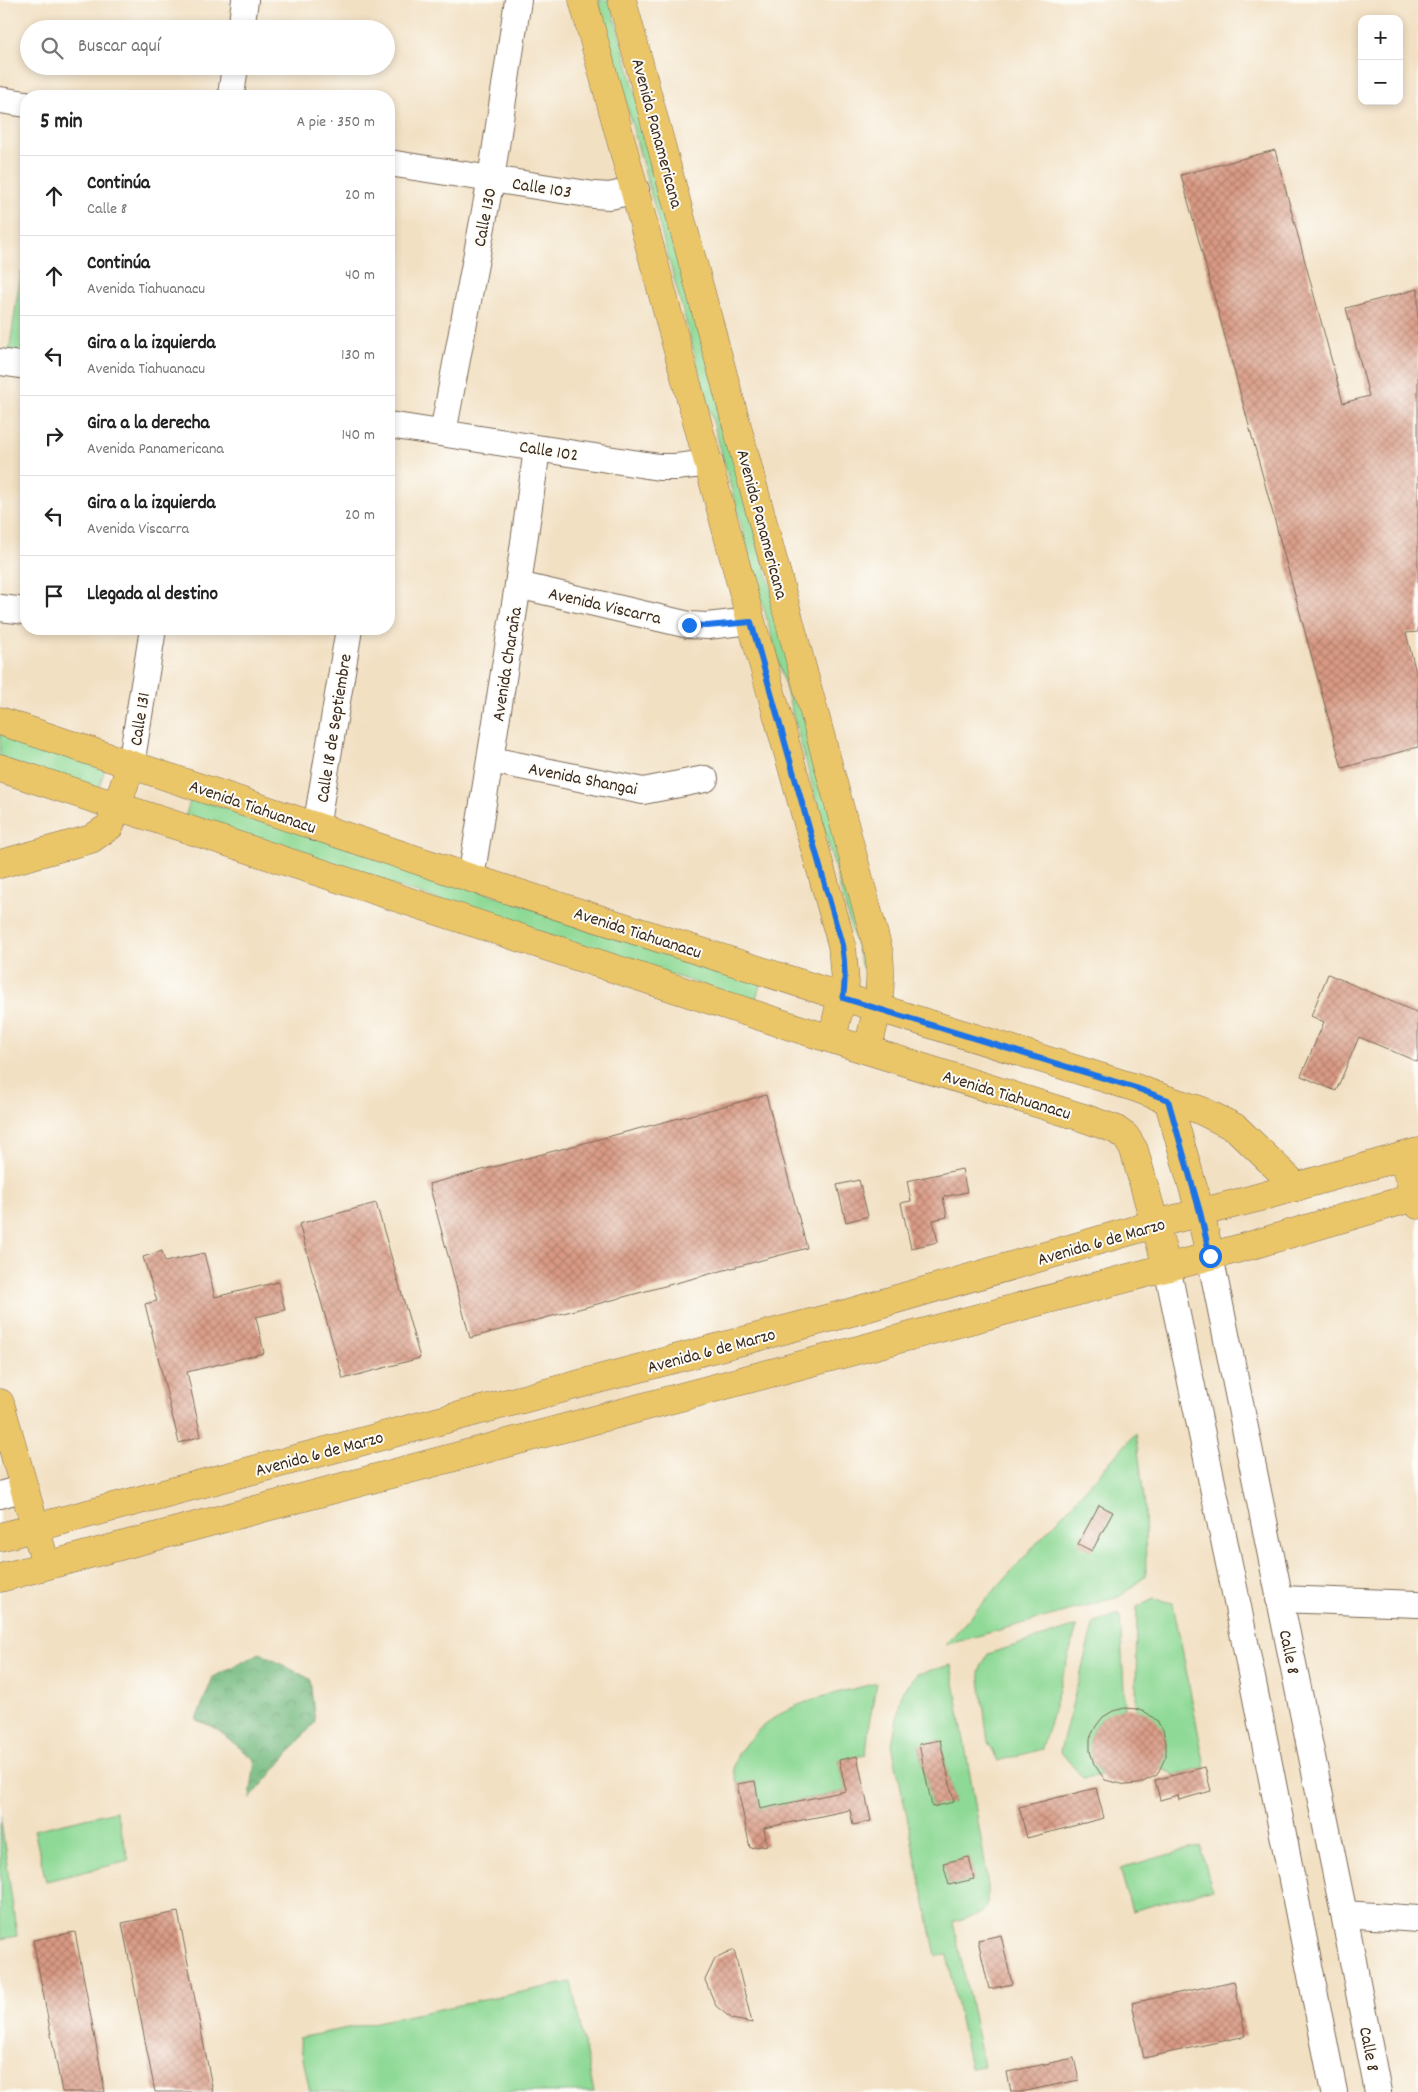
<!DOCTYPE html>
<html lang="es">
<head>
<meta charset="utf-8">
<style>
  body { margin:0; font-family:Dekko,sans-serif; background:#f6f6f6; color:#222 }
  .controls { position:absolute; right:15px; top:15px; display:grid; overflow:hidden; border-radius:10px; box-shadow:0 2px 8px #0003 }
  .controls button { width:45px; height:45px; display:grid; place-items:center; padding:0; border:0; border-bottom:1px solid #e0e0e0; background:#fff; color:#222; font:25px sans-serif }
  .stop { position:absolute; width:15px; height:15px; margin:-11px; border:4px solid #1a73e8; border-radius:50%; background:#fff }
  .stop.end { background:#1a73e8; border-color:#fff; box-shadow:0 1px 5px #0008 }
  .list { margin:0; padding:0; list-style:none }
  h2 { display:flex; justify-content:space-between; align-items:center; height:65px; margin:0; padding:0 20px; font-size:21px }
  h2 small { font-size:16px; font-weight:400; color:#767676 }
  .list li { display:grid; grid-template-columns:32px 1fr auto; gap:15px; align-items:center; box-sizing:border-box; height:80px; padding:0 20px; border-top:1px solid #e0e0e0 }
  .list b { display:block; font-size:19px; white-space:nowrap }
  .list p { margin:0; font-size:16px; white-space:nowrap; color:#767676 }
  .list em { font-size:16px; font-style:normal; color:#767676 }
  .icon { flex:none; width:28px; height:28px; fill:none; stroke:currentColor; stroke-width:2; stroke-linecap:round; stroke-linejoin:round }
  .map { position:relative; flex:none; width:1418px; height:2092px; overflow:hidden }
  .search { position:absolute; background:#fff; box-shadow:0 2px 8px #0003; left:20px; top:20px; width:375px; height:55px; display:flex; align-items:center; gap:12px; box-sizing:border-box; padding:0 18px; border-radius:28px; color:#767676; font-size:19px }
  .panel { position:absolute; background:#fff; box-shadow:0 2px 8px #0003; left:20px; top:90px; width:375px; height:545px; border-radius:20px }
  .map>svg:first-child { display:block }
  .green { fill:#8ed995; stroke:#64825a; fill-rule:evenodd }
  .forest { fill:url(#forest-crowns); stroke:#56724e }
  .building { fill:url(#building-cross-hatch) }
  .lines { fill:none; stroke-linecap:round; stroke-linejoin:round }
  .minor-casing { stroke:#7b6a58; stroke-width:28 }
  .major-casing { stroke:#7b6a58; stroke-width:29 }
  .highway-casing { stroke:#7b6a58; stroke-width:29 }
  .minor { stroke:#fff; stroke-width:26 }
  .major { stroke:#ebc669; stroke-width:28 }
  .highway { stroke:#ebc669; stroke-width:28 }
  .route { stroke:#1a73e8; stroke-width:6 }
  .labels { text-anchor:middle; stroke-width:4; stroke-linejoin:round; paint-order:stroke }
  .street-label { font-size:18px; fill:#3b2a1e; stroke:#fdfcf7 }
</style>
</head>
<body>
<div class="map">
<svg width="1418" height="2092" viewBox="0 0 1418 2092">
  <defs>
    <pattern id="forest-crowns" width="20" height="18" patternUnits="userSpaceOnUse" patternTransform="scale(1.25)"><rect width="20" height="18" fill="#72b97e"/><path d="M2 6a3 3 0 1 1 6 0M12 15a3 3 0 1 1 6 0" fill="none" stroke="#5f9767"/></pattern>
    <pattern id="building-cross-hatch" width="8" height="8" patternUnits="userSpaceOnUse" patternTransform="scale(1.25)"><rect width="8" height="8" fill="#d99a84"/><path d="M0 0l8 8M0 8l8-8" fill="none" stroke="#b17e6b"/></pattern>
  </defs>
  <rect width="100%" height="100%" fill="#fdfcf7"/>
  <filter id="ink" filterUnits="userSpaceOnUse"><feTurbulence type="fractalNoise" baseFrequency=".02" numOctaves="2"/><feDisplacementMap in="SourceGraphic" scale="10" xChannelSelector="R" yChannelSelector="G"/><feConvolveMatrix kernelMatrix="1 2 1 2 8 2 1 2 1" color-interpolation-filters="sRGB"/></filter>
  <filter id="wash" filterUnits="userSpaceOnUse"><feTurbulence type="fractalNoise" baseFrequency=".0096" numOctaves="4" result="noise"/><feDisplacementMap in="SourceGraphic" scale="20" xChannelSelector="R" yChannelSelector="G"/><feGaussianBlur stdDeviation="1.12" result="paint"/><feColorMatrix in="noise" values="0 0 0 0 0 0 0 0 0 0 0 0 0 0 0 0 0 1.4 0 .05"/><feComposite in="paint" operator="in"/></filter>
  <g filter="url(#wash)">
    <rect width="100%" height="100%" fill="#f2e0c3"/>
    <g class="green">
      <polygon points="598,0 610,0 874,964 862,968"/>
      <polygon points="21,272 26,273 26,355 9,352"/>
      <polygon points="0,734 105,769 98,791 0,759"/>
      <polygon points="191,797 761,982 755,1002 185,818"/>
      <polygon points="1136,1433 1145,1507 1146,1576 1119,1597 945,1645"/>
      <path d="M1154,1599L1173,1603L1205,1767L1175,1775L1160,1768C1175,1734 1161,1729 1136,1709L1137,1607Z"/>
      <path d="M1120,1614L1125,1708C1118,1711 1108,1713 1103,1718C1083,1733 1089,1758 1102,1775L1083,1778L1060,1751L1094,1622Z"/>
      <polygon points="1077,1626 1042,1749 998,1761 988,1742 979,1671 988,1654"/>
      <path d="M951,1665L987,1874V1904L982,1913L953,1922L984,2066L970,2068L947,1955L936,1956L892,1745L902,1692L917,1674ZM940,1740L954,1802L932,1806L919,1745ZM969,1857L974,1879L949,1885L944,1863Z"/>
      <path d="M877,1683L869,1723L866,1755L839,1760L846,1791L760,1809L755,1781L737,1784C736,1778 733,1770 734,1765C735,1756 742,1749 747,1742C782,1701 827,1696 877,1683Z"/>
      <polygon points="116,1811 129,1861 46,1881 34,1830"/>
      <polygon points="0,1815 17,1936 0,1939"/>
      <polygon points="1200,1846 1212,1889 1132,1911 1120,1868"/>
      <polygon points="571,1982 594,2092 310,2092 299,2038"/>
    </g>
    <polygon class="forest" points="260,1653 310,1679 315,1722 250,1799 255,1760 214,1727 196,1720 213,1677"/>
    <g id="blocks">
      <g class="building">
        <polygon points="1275,150 1343,403 1369,396 1346,308 1418,289 1418,632 1406,633 1418,680 1418,747 1342,768 1181,175"/>
        <polygon points="1328,974 1418,1013 1418,1062 1359,1037 1336,1091 1301,1076 1324,1022 1311,1016"/>
        <polygon points="766,1095 807,1248 470,1338 429,1184"/>
        <polygon points="962,1169 967,1192 943,1197 947,1217 933,1220 938,1242 911,1248 901,1203 911,1201 907,1181"/>
        <polygon points="859,1180 868,1216 846,1222 837,1185"/>
        <polygon points="376,1203 420,1358 343,1379 299,1224"/>
        <polygon points="162,1251 165,1262 204,1253 215,1297 278,1282 285,1310 256,1317 264,1353 187,1372 201,1436 179,1443 145,1304 157,1301 143,1257"/>
        <polygon points="1099,1505 1113,1512 1092,1551 1078,1544"/>
        <polygon points="1125,1708 1136,1709 1147,1713 1156,1720 1163,1730 1166,1743 1166,1756 1157,1775 1139,1784 1126,1785 1105,1780 1094,1764 1090,1751 1090,1738 1096,1726 1103,1717 1113,1711"/>
        <polygon points="940,1740 954,1802 932,1807 919,1744"/>
        <polygon points="857,1756 871,1821 853,1825 850,1810 764,1828 767,1845 750,1848 737,1784 755,1781 760,1809 846,1791 839,1760"/>
        <polygon points="1205,1767 1211,1791 1179,1800 1178,1795 1160,1800 1155,1780"/>
        <polygon points="1096,1788 1104,1818 1027,1838 1019,1807"/>
        <polygon points="969,1857 974,1879 949,1885 943,1863"/>
        <polygon points="178,1912 213,2092 155,2092 122,1923"/>
        <polygon points="75,1932 105,2092 62,2092 33,1940"/>
        <polygon points="1001,1935 1012,1984 989,1989 978,1940"/>
        <polygon points="734,1950 752,2023 732,2019 716,2006 705,1980 715,1959"/>
        <polygon points="1234,1981 1246,2036 1144,2058 1132,2003"/>
        <polygon points="1074,2058 1079,2080 1021,2092 1011,2092 1007,2072"/>
      </g>
    </g>
  </g>
  <g filter="url(#ink)">
    <use href="#blocks" fill-opacity="0" stroke="#7b6a58" stroke-width="1"/>
    <g class="lines">
      <defs>
        <g id="minor">
          <polyline points="241,29 245,0"/>
          <polyline points="231,96 235,66"/>
          <polyline points="0,100 26,104"/>
          <polyline points="389,163 594,195 610,196 636,190"/>
          <polyline points="0,362 26,366"/>
          <polyline points="389,425 659,467 676,467 710,463"/>
          <polyline points="443,433 491,179 518,0"/>
          <polyline points="518,585 689,625 707,626 751,621"/>
          <polyline points="0,608 26,611"/>
          <polyline points="491,760 643,791 705,779"/>
          <polyline points="131,765 153,629"/>
          <polyline points="316,828 349,629"/>
          <polyline points="471,878 518,585 537,449"/>
          <polyline points="1210,1256 1344,1914 1378,2092"/>
          <polyline points="1167,1267 1237,1602 1334,2092"/>
          <polyline points="0,1495 24,1488"/>
          <polyline points="1279,1599 1418,1604"/>
          <polyline points="1344,1914 1418,1919"/>
        </g>
        <g id="major">
          <polyline points="583,0 751,621 842,945 845,983 832,1039"/>
          <path d="M622,0L879,953C883,991 877,1014 867,1050"/>
          <polyline points="0,721 471,878 843,997 1136,1088 1168,1100 1200,1212 1210,1256"/>
          <polyline points="0,768 796,1028 1081,1117 1115,1129 1126,1137 1134,1150 1167,1267"/>
          <polyline points="0,864 91,839 110,826 131,765"/>
          <polyline points="1402,1157 1418,1205"/>
          <polyline points="0,1403 46,1565"/>
        </g>
        <g id="highway">
          <polyline points="1168,1100 1200,1110 1236,1128 1297,1187"/>
          <polyline points="0,1537 852,1312 1155,1224 1253,1199 1418,1152"/>
          <polyline points="0,1578 1252,1245 1418,1196"/>
        </g>
      </defs>
      <use href="#minor" class="minor-casing"/>
      <use href="#major" class="major-casing"/>
      <use href="#highway" class="highway-casing"/>
      <use href="#minor" class="minor"/>
      <use href="#major" class="major"/>
      <use href="#highway" class="highway"/>
    </g>
  </g>
  <g class="lines" filter="url(#ink)">
    <path class="route" d="M689,625L707,626L751,622L842,945C845,963 846,979 843,998L1136,1088L1168,1100L1200,1212L1210,1256"/>
  </g>
  <g class="labels">
    <g class="street-label">
      <text transform="translate(658 133) rotate(75)" y="6">Avenida Panamericana</text>
      <text transform="translate(542 187) rotate(9)" y="6">Calle 103</text>
      <text transform="translate(484 217) rotate(-79)" y="6">Calle 130</text>
      <text transform="translate(549 450) rotate(9)" y="6">Calle 102</text>
      <text transform="translate(763 524) rotate(75)" y="6">Avenida Panamericana</text>
      <text transform="translate(605 605) rotate(13)" y="6">Avenida Viscarra</text>
      <text transform="translate(506 664) rotate(-81)" y="6">Avenida Charaña</text>
      <text transform="translate(139 719) rotate(-81)" y="6">Calle 131</text>
      <text transform="translate(333 728) rotate(-81)" y="6">Calle 18 de Septiembre</text>
      <text transform="translate(583 778) rotate(11)" y="6">Avenida Shangai</text>
      <text transform="translate(253 806) rotate(19)" y="6">Avenida Tiahuanacu</text>
      <text transform="translate(638 932) rotate(18)" y="6">Avenida Tiahuanacu</text>
      <text transform="translate(1007 1094) rotate(17)" y="6">Avenida Tiahuanacu</text>
      <text transform="translate(1101 1241) rotate(-16)" y="6">Avenida 6 de Marzo</text>
      <text transform="translate(711 1350) rotate(-15)" y="6">Avenida 6 de Marzo</text>
      <text transform="translate(319 1453) rotate(-15)" y="6">Avenida 6 de Marzo</text>
      <text transform="translate(1290 1652) rotate(78)" y="6">Calle 8</text>
      <text transform="translate(1370 2049) rotate(79)" y="6">Calle 8</text>
    </g>
  </g>
</svg>
<div class="controls">
<button>+</button>
<button>−</button>
</div>
<div class="stop" style="left:1210px;top:1256px"></div>
<div class="stop end" style="left:689px;top:625px"></div>
<div class="search"><svg class="icon" aria-label="search" viewBox="0 0 24 24"><circle cx="10" cy="10" r="6"/><path d="M15 15l6 6"/></svg>Buscar aquí</div>
<section class="panel">
<h2>5 min<small>A pie · 350 m</small></h2>
<ul class="list">
<li><svg class="icon" aria-label="ahead" viewBox="0 0 24 24"><path d="M12 20V5M6 11l6-6 6 6"/></svg><div><b>Continúa</b><p>Calle 8</p></div><em>20 m</em></li>
<li><svg class="icon" aria-label="ahead" viewBox="0 0 24 24"><path d="M12 20V5M6 11l6-6 6 6"/></svg><div><b>Continúa</b><p>Avenida Tiahuanacu</p></div><em>40 m</em></li>
<li><svg class="icon" aria-label="left" viewBox="0 0 24 24"><path d="M17 20v-9H6M10 6l-5 5 5 5"/></svg><div><b>Gira a la izquierda</b><p>Avenida Tiahuanacu</p></div><em>130 m</em></li>
<li><svg class="icon" aria-label="right" viewBox="0 0 24 24"><path d="M7 20v-9h11M14 6l5 5-5 5"/></svg><div><b>Gira a la derecha</b><p>Avenida Panamericana</p></div><em>140 m</em></li>
<li><svg class="icon" aria-label="left" viewBox="0 0 24 24"><path d="M17 20v-9H6M10 6l-5 5 5 5"/></svg><div><b>Gira a la izquierda</b><p>Avenida Viscarra</p></div><em>20 m</em></li>
<li><svg class="icon" aria-label="arrive" viewBox="0 0 24 24"><path d="M6 21V4h12l-3 4 3 4H6"/></svg><div><b>Llegada al destino</b></div></li>
</ul>
</section>
</div>
</body>
</html>
